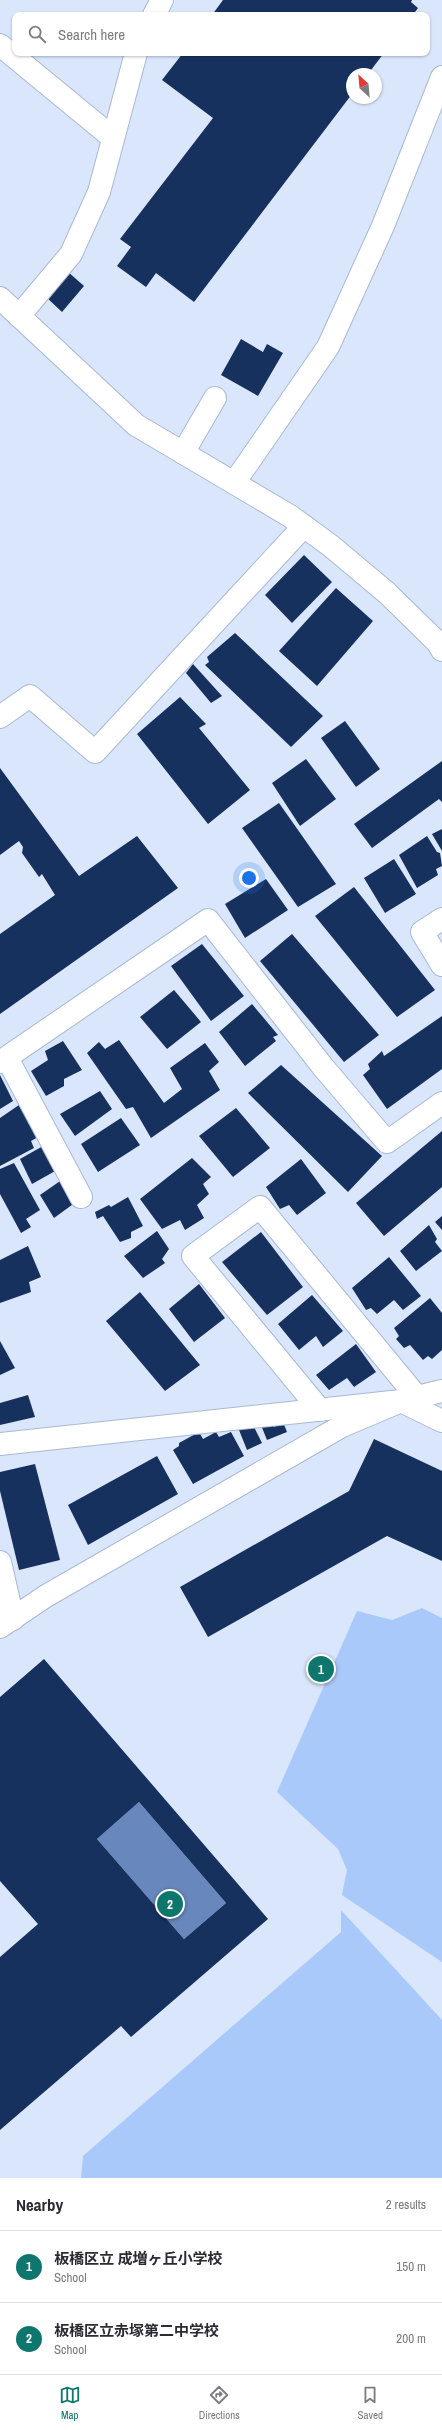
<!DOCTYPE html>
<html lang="en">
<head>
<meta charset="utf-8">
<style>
  body { margin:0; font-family:"Archivo Narrow","Noto Sans JP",sans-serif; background:#f2f2f3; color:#2b2b33 }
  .compass { position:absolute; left:346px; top:68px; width:36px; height:36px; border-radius:50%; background:#fff; box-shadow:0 1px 3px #0004; rotate:334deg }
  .you { position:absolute; left:249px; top:878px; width:14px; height:14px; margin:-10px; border:3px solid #fff; border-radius:50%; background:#1a73e8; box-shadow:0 0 0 6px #1a73e833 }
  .badge { display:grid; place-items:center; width:26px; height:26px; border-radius:50%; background:#0f766e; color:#fff; font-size:13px; font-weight:700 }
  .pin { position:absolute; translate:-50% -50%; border:2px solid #fff; box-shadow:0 1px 4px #0006 }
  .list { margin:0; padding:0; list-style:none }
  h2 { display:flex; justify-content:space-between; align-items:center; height:52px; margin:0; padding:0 16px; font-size:17px }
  h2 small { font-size:13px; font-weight:400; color:#7c7c81 }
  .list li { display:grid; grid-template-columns:26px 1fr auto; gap:12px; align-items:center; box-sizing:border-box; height:72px; padding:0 16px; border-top:1px solid #e1e1e2 }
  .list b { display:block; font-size:15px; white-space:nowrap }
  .list p { margin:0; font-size:13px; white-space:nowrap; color:#7c7c81 }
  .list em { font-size:13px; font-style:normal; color:#7c7c81 }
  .icon { flex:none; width:22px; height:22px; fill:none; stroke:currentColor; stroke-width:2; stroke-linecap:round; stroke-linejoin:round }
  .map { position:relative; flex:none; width:442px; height:2178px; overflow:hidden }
  .search { position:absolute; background:#fff; box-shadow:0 1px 3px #0004; left:12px; right:12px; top:12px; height:44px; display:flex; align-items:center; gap:10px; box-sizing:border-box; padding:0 14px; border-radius:8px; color:#7c7c81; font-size:15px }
  .sheet { height:196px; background:#fff }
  nav { display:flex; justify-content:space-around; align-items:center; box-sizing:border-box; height:56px; border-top:1px solid #e1e1e2; background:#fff; font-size:11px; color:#7c7c81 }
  nav a { display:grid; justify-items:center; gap:2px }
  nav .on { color:#0f766e }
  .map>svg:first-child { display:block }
  .green { fill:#aac9fb }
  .water { fill:#6888bd }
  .building { fill:#17315f; fill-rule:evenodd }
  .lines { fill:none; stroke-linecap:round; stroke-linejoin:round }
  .minor-casing { stroke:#aab9d3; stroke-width:24 }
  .minor { stroke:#fff; stroke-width:22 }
</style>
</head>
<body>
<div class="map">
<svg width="442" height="2178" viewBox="0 0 442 2178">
  <rect width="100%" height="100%" fill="#d9e6fb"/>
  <g class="green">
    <polygon points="422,1608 442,1618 442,1962 342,1895 347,1870 338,1849 277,1792 357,1611 392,1620"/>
    <polygon points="341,1910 442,2020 442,2178 81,2178 83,2156 341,1932"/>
  </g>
  <polygon class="water" points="139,1802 226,1903 184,1939 97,1839"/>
  <g class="building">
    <polygon points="223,0 412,0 411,2 418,8 413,15 212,15"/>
    <polygon points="183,53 384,53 368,74 352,74 352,94 194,302 156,273 146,287 117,266 131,247 120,239 213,118 162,80"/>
    <polygon points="67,271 84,286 62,312 45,296"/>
    <polygon points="241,339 263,352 267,344 283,353 258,396 221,375"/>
    <polygon points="304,555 332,582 292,623 265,595"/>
    <polygon points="336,588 373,621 317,686 279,651"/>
    <polygon points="235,633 323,716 291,747 205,665 209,662 207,657"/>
    <polygon points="193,664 222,696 211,703 186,673"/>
    <polygon points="180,697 206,724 199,728 250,790 208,824 137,734"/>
    <polygon points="345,721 380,769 356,787 321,738"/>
    <polygon points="306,759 336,799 300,826 272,783"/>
    <polygon points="442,761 442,802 439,799 372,848 354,824"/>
    <polygon points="0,768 79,876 137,836 178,888 0,1014 0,934 55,895 42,874 39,877 22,853 23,847 19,841 0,855"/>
    <polygon points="279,803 336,884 298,907 242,828"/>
    <polygon points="442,829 442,851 432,834"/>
    <polygon points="427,836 437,852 440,853 442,866 436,869 438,875 417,888 399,855"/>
    <polygon points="394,859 416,894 385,913 364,878"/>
    <polygon points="266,879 288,910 245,938 225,904"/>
    <polygon points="354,887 435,990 397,1017 315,916"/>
    <polygon points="292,934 379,1035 344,1062 260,961"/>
    <polygon points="202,944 244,996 211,1021 171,966"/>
    <polygon points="174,990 201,1022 167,1049 140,1017"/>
    <polygon points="252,1004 278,1035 273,1037 276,1041 245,1066 219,1032"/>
    <polygon points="442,1016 442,1069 387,1109 363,1075 370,1069 368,1064 382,1051 384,1056"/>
    <polygon points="119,1040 164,1103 182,1089 170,1068 205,1043 219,1062 209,1071 220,1090 151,1138 133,1107 126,1109 87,1053 99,1042 105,1049"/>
    <polygon points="63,1041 82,1070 64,1079 64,1086 46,1096 31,1071 48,1060 45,1051"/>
    <polygon points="281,1065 382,1156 348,1192 248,1093"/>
    <polygon points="0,1075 13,1101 0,1109"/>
    <polygon points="100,1091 112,1109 75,1136 60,1114"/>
    <polygon points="19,1105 38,1137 31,1141 34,1148 0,1166 0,1118"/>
    <polygon points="236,1108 270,1148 233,1177 199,1136"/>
    <polygon points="121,1118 140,1145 98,1172 81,1144"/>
    <polygon points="442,1131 442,1187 384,1236 356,1203"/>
    <polygon points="43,1146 57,1170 32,1184 20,1159"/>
    <polygon points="192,1158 211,1177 203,1184 209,1194 197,1205 204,1218 185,1230 180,1220 162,1229 140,1199"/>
    <polygon points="301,1159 326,1193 297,1215 289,1205 280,1209 266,1187"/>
    <polygon points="14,1163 40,1210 26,1219 31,1227 21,1233 0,1194 0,1169"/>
    <polygon points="63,1179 76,1202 54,1218 40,1195"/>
    <polygon points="128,1197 143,1226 131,1232 131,1238 120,1242 103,1216 97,1219 95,1212 109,1205 111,1207"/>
    <polygon points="442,1216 442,1230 435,1222"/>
    <polygon points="429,1225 437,1239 435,1242 442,1251 416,1271 400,1251"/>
    <polygon points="157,1231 169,1249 162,1259 165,1263 143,1278 124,1256"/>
    <polygon points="261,1232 303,1287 267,1315 222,1262"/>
    <polygon points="28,1246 41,1277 29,1282 31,1292 0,1303 0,1260"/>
    <polygon points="389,1257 421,1296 403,1310 394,1300 377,1314 371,1308 366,1310 352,1288"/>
    <polygon points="199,1284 225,1318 194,1342 169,1309"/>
    <polygon points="140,1292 200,1365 165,1391 106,1321"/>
    <polygon points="312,1295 343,1331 323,1347 316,1336 299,1350 278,1324"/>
    <polygon points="430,1298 442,1313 442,1350 432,1359 428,1356 423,1360 410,1345 404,1348 396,1339 399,1336 394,1328"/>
    <polygon points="0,1341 15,1368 0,1375"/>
    <polygon points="356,1344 376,1372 354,1387 347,1378 329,1390 316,1375"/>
    <polygon points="28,1395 35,1417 0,1425 0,1403"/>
    <polygon points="271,1421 274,1427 283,1422 287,1432 267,1440 261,1425"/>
    <polygon points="252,1423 262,1443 247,1450 239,1430"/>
    <polygon points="199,1432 203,1439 216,1432 219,1437 231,1432 244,1456 193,1484 173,1450 179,1446 179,1443"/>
    <polygon points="374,1439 442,1471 442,1561 387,1536 208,1637 180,1587 349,1491"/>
    <polygon points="157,1456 178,1494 88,1545 68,1505"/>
    <polygon points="35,1464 60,1560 19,1570 0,1491 0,1472"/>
    <path d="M44,1659L268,1919L131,2037L121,2026L0,2130V1957L38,1924L0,1881V1697ZM139,1802L226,1903L184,1939L97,1839Z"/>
  </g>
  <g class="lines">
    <defs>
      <g id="minor">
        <polyline points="154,15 162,0"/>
        <polyline points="0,45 113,138"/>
        <polyline points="0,298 136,425 290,516 331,546 387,593 438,643 442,650"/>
        <polyline points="19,316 71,254 99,192 136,53"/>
        <polyline points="183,453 215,398"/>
        <polyline points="234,483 328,347 383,226 442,77"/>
        <polyline points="0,717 30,696 95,752 304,526"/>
        <polyline points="442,919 422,932 442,965"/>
        <polyline points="7,1058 81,1197"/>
        <polyline points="0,1062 208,920 323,1067 387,1142 442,1103"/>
        <polyline points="320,1410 193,1256 260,1207 417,1397"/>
        <polyline points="0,1444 401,1401 442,1391"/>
        <polyline points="0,1562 13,1619 0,1619"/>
        <polyline points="0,1627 46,1596 342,1426 401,1401 442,1421"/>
      </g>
    </defs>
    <use href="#minor" class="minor-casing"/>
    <use href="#minor" class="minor"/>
  </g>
</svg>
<svg class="compass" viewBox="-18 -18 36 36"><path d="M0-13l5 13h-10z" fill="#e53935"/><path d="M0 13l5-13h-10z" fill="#7c7c81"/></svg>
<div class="you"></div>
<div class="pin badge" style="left:321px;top:1669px">1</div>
<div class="pin badge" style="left:170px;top:1904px">2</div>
<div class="search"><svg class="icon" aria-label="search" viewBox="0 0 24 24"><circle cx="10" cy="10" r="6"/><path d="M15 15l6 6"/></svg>Search here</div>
</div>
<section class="sheet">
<h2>Nearby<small>2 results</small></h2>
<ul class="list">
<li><span class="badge">1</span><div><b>板橋区立 成増ヶ丘小学校</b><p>School</p></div><em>150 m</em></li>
<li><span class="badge">2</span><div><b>板橋区立赤塚第二中学校</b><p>School</p></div><em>200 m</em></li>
</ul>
</section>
<nav>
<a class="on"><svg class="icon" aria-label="map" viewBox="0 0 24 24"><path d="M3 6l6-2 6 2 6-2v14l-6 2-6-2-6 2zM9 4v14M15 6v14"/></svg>Map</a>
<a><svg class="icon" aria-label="directions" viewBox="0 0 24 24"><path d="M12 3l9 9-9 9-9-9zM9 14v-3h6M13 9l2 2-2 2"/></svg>Directions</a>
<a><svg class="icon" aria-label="saved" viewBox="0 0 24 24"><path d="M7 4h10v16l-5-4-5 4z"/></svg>Saved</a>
</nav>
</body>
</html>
